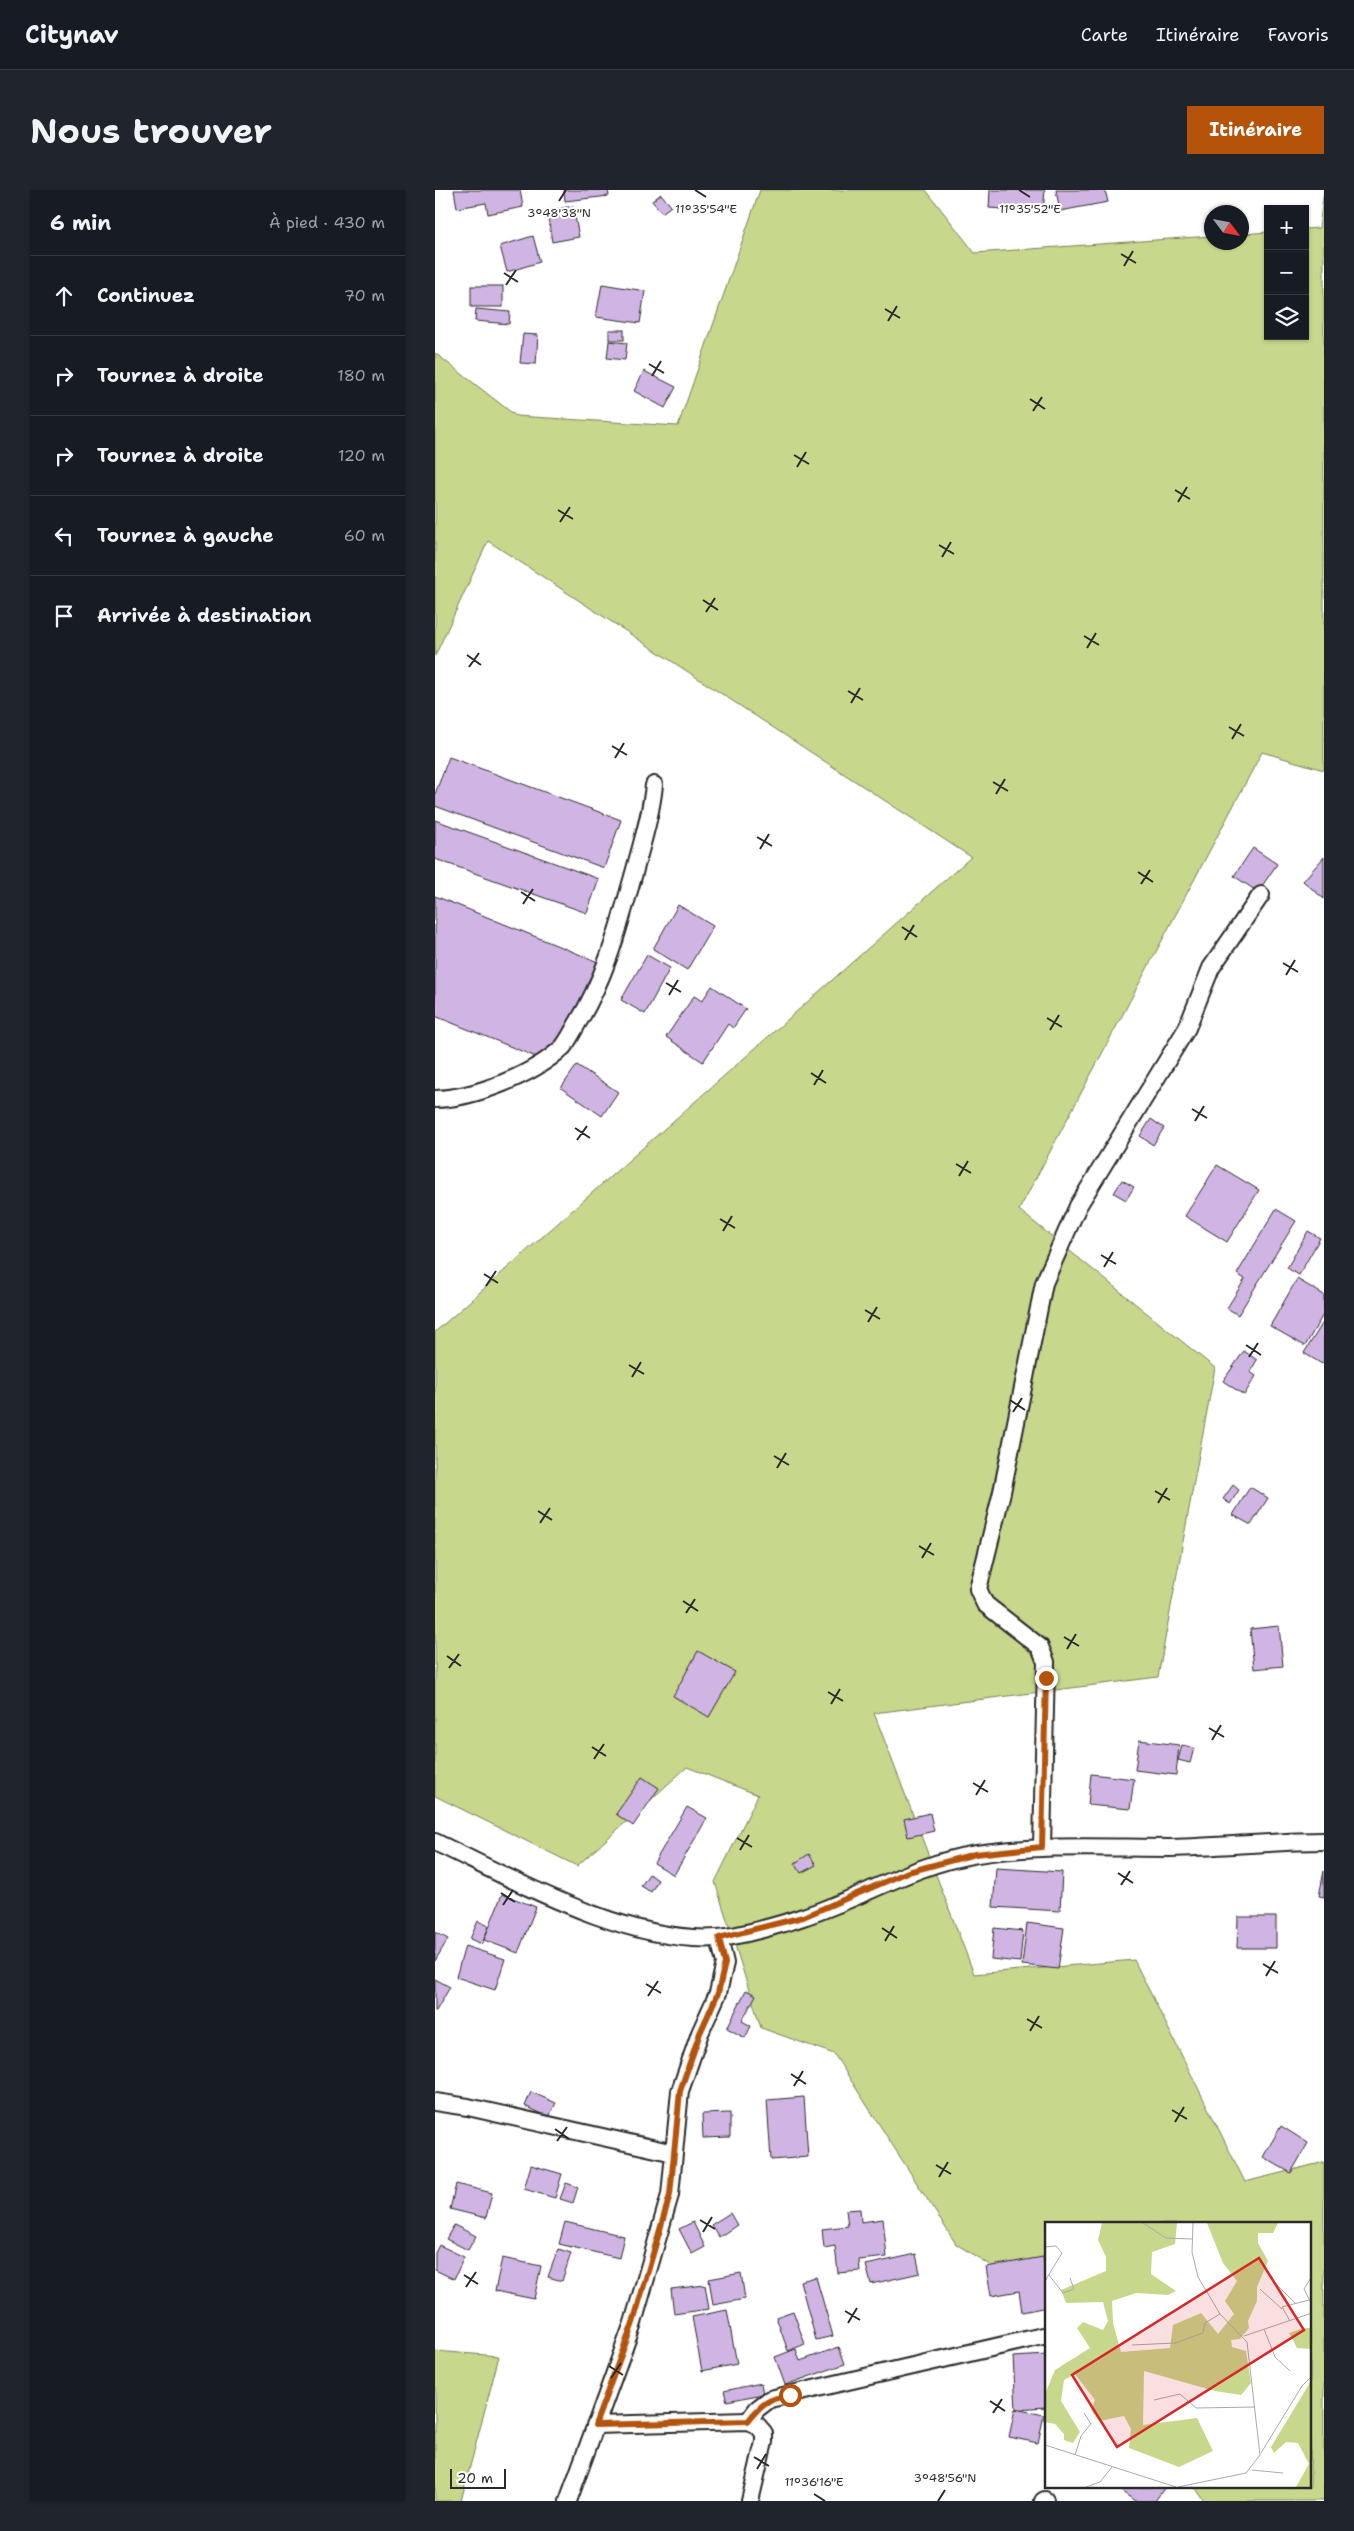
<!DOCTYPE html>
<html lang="fr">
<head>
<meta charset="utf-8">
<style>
  body { margin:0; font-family:"Shantell Sans",sans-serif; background:#20242c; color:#f1f3f6 }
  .controls { position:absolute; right:15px; top:15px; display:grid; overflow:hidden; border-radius:0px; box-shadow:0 1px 4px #0004 }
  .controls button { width:45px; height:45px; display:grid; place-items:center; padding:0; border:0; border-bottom:1px solid #363941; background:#171b24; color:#f1f3f6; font:25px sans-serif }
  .compass { position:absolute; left:769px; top:15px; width:45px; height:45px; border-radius:50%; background:#171b24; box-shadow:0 1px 4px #0004; rotate:122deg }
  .scale { position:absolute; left:15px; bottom:12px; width:56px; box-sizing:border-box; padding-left:5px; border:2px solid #2b2b2b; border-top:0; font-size:14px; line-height:18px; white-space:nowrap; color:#2b2b2b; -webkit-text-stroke:4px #fff; paint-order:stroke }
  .stop { position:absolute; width:15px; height:15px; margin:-11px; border:4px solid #b45309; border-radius:50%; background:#fff }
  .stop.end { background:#b45309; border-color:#fff; box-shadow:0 1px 5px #0008 }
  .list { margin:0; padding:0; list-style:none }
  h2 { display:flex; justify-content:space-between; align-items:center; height:65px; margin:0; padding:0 20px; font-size:21px }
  h2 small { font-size:16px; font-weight:400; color:#9ea1a6 }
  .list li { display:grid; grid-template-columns:32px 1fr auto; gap:15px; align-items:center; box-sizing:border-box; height:80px; padding:0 20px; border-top:1px solid #363941 }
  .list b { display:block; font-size:19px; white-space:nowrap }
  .list em { font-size:16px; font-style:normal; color:#9ea1a6 }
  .icon { flex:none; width:28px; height:28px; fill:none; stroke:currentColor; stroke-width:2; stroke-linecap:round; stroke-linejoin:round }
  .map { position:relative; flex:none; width:889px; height:2311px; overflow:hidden; border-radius:0px }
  header { display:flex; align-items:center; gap:30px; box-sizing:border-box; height:70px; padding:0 25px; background:#171b24; border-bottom:1px solid #363941 }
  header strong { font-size:24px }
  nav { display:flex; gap:28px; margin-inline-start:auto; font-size:18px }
  .intro { display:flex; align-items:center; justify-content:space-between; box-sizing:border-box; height:120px; padding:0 30px }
  h1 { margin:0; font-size:35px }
  .button { padding:12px 22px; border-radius:0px; background:#b45309; color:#fff; font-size:18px; font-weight:700 }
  main { display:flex; gap:30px; padding:0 30px }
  aside { flex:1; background:#171b24; border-radius:0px; box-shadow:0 1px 4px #0004 }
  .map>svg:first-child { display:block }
  .green { fill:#c7d78b; stroke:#79815b }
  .building { fill:#d0b5e4; stroke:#2b2b2b }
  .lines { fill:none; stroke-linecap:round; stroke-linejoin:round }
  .minor-casing { stroke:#2b2b2b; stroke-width:20 }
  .minor { stroke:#fff; stroke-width:16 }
  .route { stroke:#b45309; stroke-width:6 }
  .ticks { fill:none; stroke:#2b2b2b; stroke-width:2 }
  .inset-road { fill:none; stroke:#aaa; stroke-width:1 }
  .view { fill:#d62828; fill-opacity:0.15; stroke:#d62828; stroke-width:2.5 }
  .inset-edge { fill:none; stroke:#2b2b2b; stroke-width:2.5 }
  .ticks-label { font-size:12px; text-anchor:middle; fill:#2b2b2b; stroke:#fff; stroke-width:4; stroke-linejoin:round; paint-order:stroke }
</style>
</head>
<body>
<header>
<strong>Citynav</strong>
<nav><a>Carte</a><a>Itinéraire</a><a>Favoris</a></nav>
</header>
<div class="intro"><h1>Nous trouver</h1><a class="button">Itinéraire</a></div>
<main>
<aside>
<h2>6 min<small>À pied · 430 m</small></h2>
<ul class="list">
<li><svg class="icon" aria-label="ahead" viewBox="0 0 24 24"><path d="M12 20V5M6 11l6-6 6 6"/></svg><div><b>Continuez</b></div><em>70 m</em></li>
<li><svg class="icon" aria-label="right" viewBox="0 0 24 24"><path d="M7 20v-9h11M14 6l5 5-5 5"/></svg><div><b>Tournez à droite</b></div><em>180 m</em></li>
<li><svg class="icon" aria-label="right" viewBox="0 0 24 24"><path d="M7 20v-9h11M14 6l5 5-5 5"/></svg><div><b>Tournez à droite</b></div><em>120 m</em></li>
<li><svg class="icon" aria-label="left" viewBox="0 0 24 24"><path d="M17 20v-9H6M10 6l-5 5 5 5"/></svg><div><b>Tournez à gauche</b></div><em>60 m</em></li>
<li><svg class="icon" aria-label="arrive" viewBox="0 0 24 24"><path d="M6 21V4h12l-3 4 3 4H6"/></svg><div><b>Arrivée à destination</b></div></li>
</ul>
</aside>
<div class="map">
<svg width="889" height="2311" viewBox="0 0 889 2311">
  <rect width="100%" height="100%" fill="#fff"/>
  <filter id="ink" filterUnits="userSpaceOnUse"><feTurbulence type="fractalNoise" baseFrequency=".02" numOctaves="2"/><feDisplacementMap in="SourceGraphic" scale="10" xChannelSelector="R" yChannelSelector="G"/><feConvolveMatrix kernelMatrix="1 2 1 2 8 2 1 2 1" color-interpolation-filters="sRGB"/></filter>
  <g filter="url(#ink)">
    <g class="green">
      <polygon points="325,0 491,0 540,63 776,46 776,52 806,52 807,44 833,42 833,146 870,146 870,39 884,38 889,0 889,580 827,562 584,1020 780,1178 723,1487 439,1523 539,1784 699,1770 810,1992 889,1972 889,2311 769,2311 760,2297 875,2297 875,2034 612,2034 611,2110 521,2054 399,1864 326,1838 280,1692 323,1605 252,1577 142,1676 0,1606 0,1142 536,667 53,351 0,466 0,163 81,226 243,236"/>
      <polygon points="0,2161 64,2166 26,2311 0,2311"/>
    </g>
    <g class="building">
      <polygon points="19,0 85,0 88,17 53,24 51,13 22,18"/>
      <polygon points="129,0 173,0 174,6 130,11"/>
      <polygon points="555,0 610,0 608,22 554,18"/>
      <polygon points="621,0 670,0 673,12 625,21"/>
      <polygon points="226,4 236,16 227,23 217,11"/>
      <polygon points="138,16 144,47 117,52 112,21"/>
      <polygon points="98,46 105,72 72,82 65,56"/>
      <polygon points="167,94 210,101 205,133 161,127"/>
      <rect x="36" y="96" width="32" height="21"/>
      <polygon points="41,119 75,122 74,134 40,131"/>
      <rect x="174" y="140" width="15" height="10"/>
      <polygon points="88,144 103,145 101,174 85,173"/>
      <polygon points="174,151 192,153 190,170 172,168"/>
      <polygon points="209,181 241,197 230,218 199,201"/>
      <polygon points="14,567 186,630 169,678 0,616 0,604"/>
      <polygon points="0,630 164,689 152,723 0,669"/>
      <polygon points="818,658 842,674 823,702 799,686"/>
      <polygon points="889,667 889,709 868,691"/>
      <polygon points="0,706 163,772 121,875 0,826"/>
      <polygon points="243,715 278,736 252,780 218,759"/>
      <polygon points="212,765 235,778 210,824 186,810"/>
      <polygon points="277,796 311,819 298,838 293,834 268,872 231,847 259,806 267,811"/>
      <polygon points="142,875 183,902 167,926 126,898"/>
      <polygon points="716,929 729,938 718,955 705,946"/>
      <polygon points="782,975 824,1000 792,1052 750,1026"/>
      <polygon points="687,990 699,997 691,1010 679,1003"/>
      <polygon points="841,1019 861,1031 803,1125 792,1118 810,1089 802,1084"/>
      <polygon points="873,1041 885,1048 864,1085 852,1078"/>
      <polygon points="862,1089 889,1105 889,1123 870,1156 835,1136"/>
      <polygon points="889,1131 889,1171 887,1174 869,1163"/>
      <polygon points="809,1161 822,1170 815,1182 821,1186 809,1205 788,1191"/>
      <polygon points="798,1295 804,1300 795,1314 788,1309"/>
      <polygon points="815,1297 833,1308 816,1335 798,1325"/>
      <polygon points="844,1436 848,1476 819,1479 815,1439"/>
      <polygon points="263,1461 300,1482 274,1527 238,1506"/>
      <polygon points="704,1550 744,1555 741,1585 700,1580"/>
      <polygon points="747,1555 759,1558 755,1573 743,1570"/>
      <polygon points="656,1584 699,1589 695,1619 653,1615"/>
      <polygon points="207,1587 224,1598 198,1636 181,1624"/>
      <polygon points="252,1617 272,1628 239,1685 219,1673"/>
      <polygon points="495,1623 499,1641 473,1647 469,1629"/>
      <polygon points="374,1664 381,1675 366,1683 360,1673"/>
      <polygon points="561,1678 627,1682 625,1721 558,1717"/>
      <polygon points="889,1681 889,1707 884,1706"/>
      <polygon points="214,1684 223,1690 216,1702 206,1696"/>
      <polygon points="67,1704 101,1717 83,1763 49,1750"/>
      <polygon points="803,1727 841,1727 841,1758 802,1758"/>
      <polygon points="43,1731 54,1736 47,1754 35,1749"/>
      <polygon points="592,1733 629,1738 623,1779 587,1775"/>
      <polygon points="559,1738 588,1741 585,1772 556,1769"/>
      <polygon points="0,1742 13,1749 0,1771"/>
      <polygon points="30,1756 70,1769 60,1800 21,1787"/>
      <polygon points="0,1789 15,1797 1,1821 0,1821"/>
      <polygon points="311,1800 321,1805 307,1831 316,1836 310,1848 292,1838"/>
      <polygon points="96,1902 121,1913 114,1927 90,1916"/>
      <polygon points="369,1907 373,1967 336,1970 332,1910"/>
      <polygon points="295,1923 295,1947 268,1948 267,1924"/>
      <polygon points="846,1936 873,1953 856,1983 828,1967"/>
      <polygon points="96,1975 127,1984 120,2008 89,1999"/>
      <polygon points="131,1993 143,1997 138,2013 125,2009"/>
      <polygon points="21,1994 57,2003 51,2028 15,2019"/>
      <polygon points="425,2019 426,2032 448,2029 452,2067 424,2070 425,2081 403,2083 400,2056 389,2058 387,2039 413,2036 411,2020"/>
      <polygon points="295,2023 302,2035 284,2047 276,2035"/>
      <polygon points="130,2032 189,2046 184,2068 124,2054"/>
      <polygon points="258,2032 270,2057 257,2064 244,2039"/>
      <polygon points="19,2035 41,2046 33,2060 11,2049"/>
      <polygon points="4,2055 29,2067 19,2089 0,2080 0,2063"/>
      <polygon points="123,2059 136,2063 127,2091 113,2087"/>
      <polygon points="481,2064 485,2083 436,2094 431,2075"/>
      <polygon points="608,2067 612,2088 612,2117 587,2122 584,2101 556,2106 551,2077"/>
      <polygon points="67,2068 106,2076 99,2109 60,2101"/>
      <polygon points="306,2083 310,2109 278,2115 274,2089"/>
      <polygon points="381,2087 398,2146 381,2150 365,2091"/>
      <polygon points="270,2095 274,2119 239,2124 236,2099"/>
      <polygon points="292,2120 302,2174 267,2181 257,2127"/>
      <polygon points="358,2121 370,2154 353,2161 341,2127"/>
      <polygon points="404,2157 410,2174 350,2195 340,2167 361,2159 365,2171"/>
      <polygon points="612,2165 612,2217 581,2219 578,2167"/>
      <polygon points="326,2193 328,2204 292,2211 289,2201"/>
      <polygon points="580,2219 609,2225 603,2253 574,2247"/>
      <polygon points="684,2297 730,2297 720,2311 700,2311 683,2299"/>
    </g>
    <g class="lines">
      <defs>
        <g id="minor">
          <path d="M0,909C40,908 98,885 128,857C133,851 138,841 142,834C171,787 184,736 199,683C207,653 216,625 219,595"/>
          <path d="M0,1652C80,1690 193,1754 282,1748C302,1747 348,1734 368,1727C427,1708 479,1674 542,1664C607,1654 671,1658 736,1658C787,1657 838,1651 889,1651"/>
          <polyline points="607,1657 611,1472 605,1457 550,1414 543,1399 567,1302 609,1093 643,1016 752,838 776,778 826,705"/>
          <polyline points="0,1912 33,1917 239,1963"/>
          <polyline points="313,2231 322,2219 335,2209 608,2146"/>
          <polyline points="160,2235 313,2231 323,2236 329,2243 329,2252 315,2311"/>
          <polyline points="133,2311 198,2133 235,2005 245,1901 265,1843 283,1803 290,1773 284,1748"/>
          <polyline points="608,2311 610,2310"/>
        </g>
      </defs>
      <use href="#minor" class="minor-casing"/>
      <use href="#minor" class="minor"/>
    </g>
  </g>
  <g class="lines" filter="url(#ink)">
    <path class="route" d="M355,2205C333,2209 327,2213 313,2231L160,2235L198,2133L235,2005L245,1901L265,1843L283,1803L290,1773L284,1748L368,1727L473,1682L540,1664L607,1657L611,1488"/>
  </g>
  <path class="ticks" d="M260,0L271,7M584,0L595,7M124,11L131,0M686,64L701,73M689,76L698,61M69,83L83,92M71,95L81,80M450,119L465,128M453,131L462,116M214,174L229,183M217,186L226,171M595,209L610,219M598,221L607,207M359,265L374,274M362,277L371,262M740,300L755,309M743,312L752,297M123,320L138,329M125,332L135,317M504,355L519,364M507,367L516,352M268,410L283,420M271,422L280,408M649,446L664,455M652,458L661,443M32,465L46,475M34,477L44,463M413,501L428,510M416,513L425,498M794,537L809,546M797,549L806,534M177,556L192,565M180,568L189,553M558,592L573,601M561,604L570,589M322,647L337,656M325,659L334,644M703,682L718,692M706,694L715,680M86,702L100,711M88,714L98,699M467,737L482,747M470,750L479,735M848,773L863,782M851,785L860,770M231,793L246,802M234,805L243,790M612,828L627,837M615,840L624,825M376,883L391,893M379,895L388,880M757,919L772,928M760,931L769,916M140,938L155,948M142,950L152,936M521,974L536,983M524,986L533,971M285,1029L300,1038M288,1041L297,1026M666,1065L681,1074M669,1077L678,1062M49,1084L63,1093M51,1096L61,1081M430,1120L445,1129M433,1132L442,1117M811,1155L826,1165M814,1167L823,1153M194,1175L209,1184M197,1187L206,1172M575,1210L590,1220M578,1222L587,1208M339,1266L354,1275M342,1278L351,1263M720,1301L735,1310M723,1313L732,1298M103,1321L117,1330M105,1333L115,1318M484,1356L499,1365M487,1368L496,1353M248,1411L263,1421M251,1423L260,1409M629,1447L644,1456M632,1459L641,1444M12,1466L26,1476M14,1478L24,1464M393,1502L408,1511M396,1514L405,1499M774,1538L789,1547M777,1550L786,1535M157,1557L171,1566M159,1569L169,1554M538,1593L553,1602M541,1605L550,1590M302,1648L317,1657M305,1660L314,1645M683,1683L698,1693M686,1695L695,1681M66,1703L80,1712M68,1715L78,1700M447,1738L462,1748M450,1751L459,1736M828,1774L843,1783M831,1786L840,1771M211,1794L226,1803M213,1806L223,1791M592,1829L607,1838M595,1841L604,1826M356,1884L371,1894M359,1896L368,1881M737,1920L752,1929M740,1932L749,1917M120,1939L134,1949M122,1951L132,1937M501,1975L516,1984M504,1987L513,1972M265,2030L280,2039M268,2042L277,2027M29,2085L43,2094M31,2097L41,2082M410,2121L425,2130M413,2133L422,2118M174,2176L188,2185M176,2188L186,2173M555,2211L570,2221M558,2223L567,2209M319,2267L334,2276M322,2279L331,2264M379,2304L390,2311M503,2311L510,2300"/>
  <g transform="translate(610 2032)">
    <rect width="266" height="266" fill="#fff"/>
    <path d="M57,1H132L130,22L107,30L106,52L131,69L123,73L91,71L67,79L68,101L76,130L125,126L128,103L156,91L173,112L189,92L180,79L192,59L178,41L162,1H233L228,11H213V21L223,39L212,65V79L203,99L204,106L195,117L186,118L187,125L201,129L206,161L196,173L170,169L99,149L98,203L152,196L168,229L134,245L84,226L86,207L79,194L54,199L46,188L50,178L30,152L19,158L16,179L35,210L28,221L19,218V212L10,202L0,200V172L10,148L45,126L32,106L38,100L58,108L63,99L58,80L21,81L16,68L61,49V35L53,18ZM259,106H266V127L252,126L244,111ZM266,159V265H251L264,242L253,221L241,220L229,231L226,225Z" fill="#c7d78b"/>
    <path class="inset-road" d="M98,1L121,16L147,17M0,25L11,24L17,31L0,59M4,53L18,71L29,67L25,56M267,54L259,67L267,83M228,59L250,81M215,67L237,87M245,99L237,85L264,78M219,107L230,135L245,149M199,114L267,91M87,123L130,121L158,111L160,101L175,92M109,178L135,172L151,186L210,185M0,223L131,265M216,231L257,164L267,154M30,233L36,214L46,202L39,191M207,248L238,251M41,265L55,260L67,245M133,265L201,251L215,233L202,120L175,92L153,55L147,30L148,1"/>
    <path class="view" d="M214,36L259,108L72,225L27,153Z"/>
    <rect width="266" height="266" class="inset-edge"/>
  </g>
  <g class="ticks-label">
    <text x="271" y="23">11°35'54"E</text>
    <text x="595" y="23">11°35'52"E</text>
    <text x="124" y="27">3°48'38"N</text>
    <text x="510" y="2292">3°48'56"N</text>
    <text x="379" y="2296">11°36'16"E</text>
  </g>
</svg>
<div class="controls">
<button>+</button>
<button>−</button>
<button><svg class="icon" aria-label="layers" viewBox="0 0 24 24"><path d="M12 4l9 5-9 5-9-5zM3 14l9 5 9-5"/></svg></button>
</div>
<svg class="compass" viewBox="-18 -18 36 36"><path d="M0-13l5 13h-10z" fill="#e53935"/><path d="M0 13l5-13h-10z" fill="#9ea1a6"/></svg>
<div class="scale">20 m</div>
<div class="stop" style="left:355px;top:2205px"></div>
<div class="stop end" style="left:611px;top:1488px"></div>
</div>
</main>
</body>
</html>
